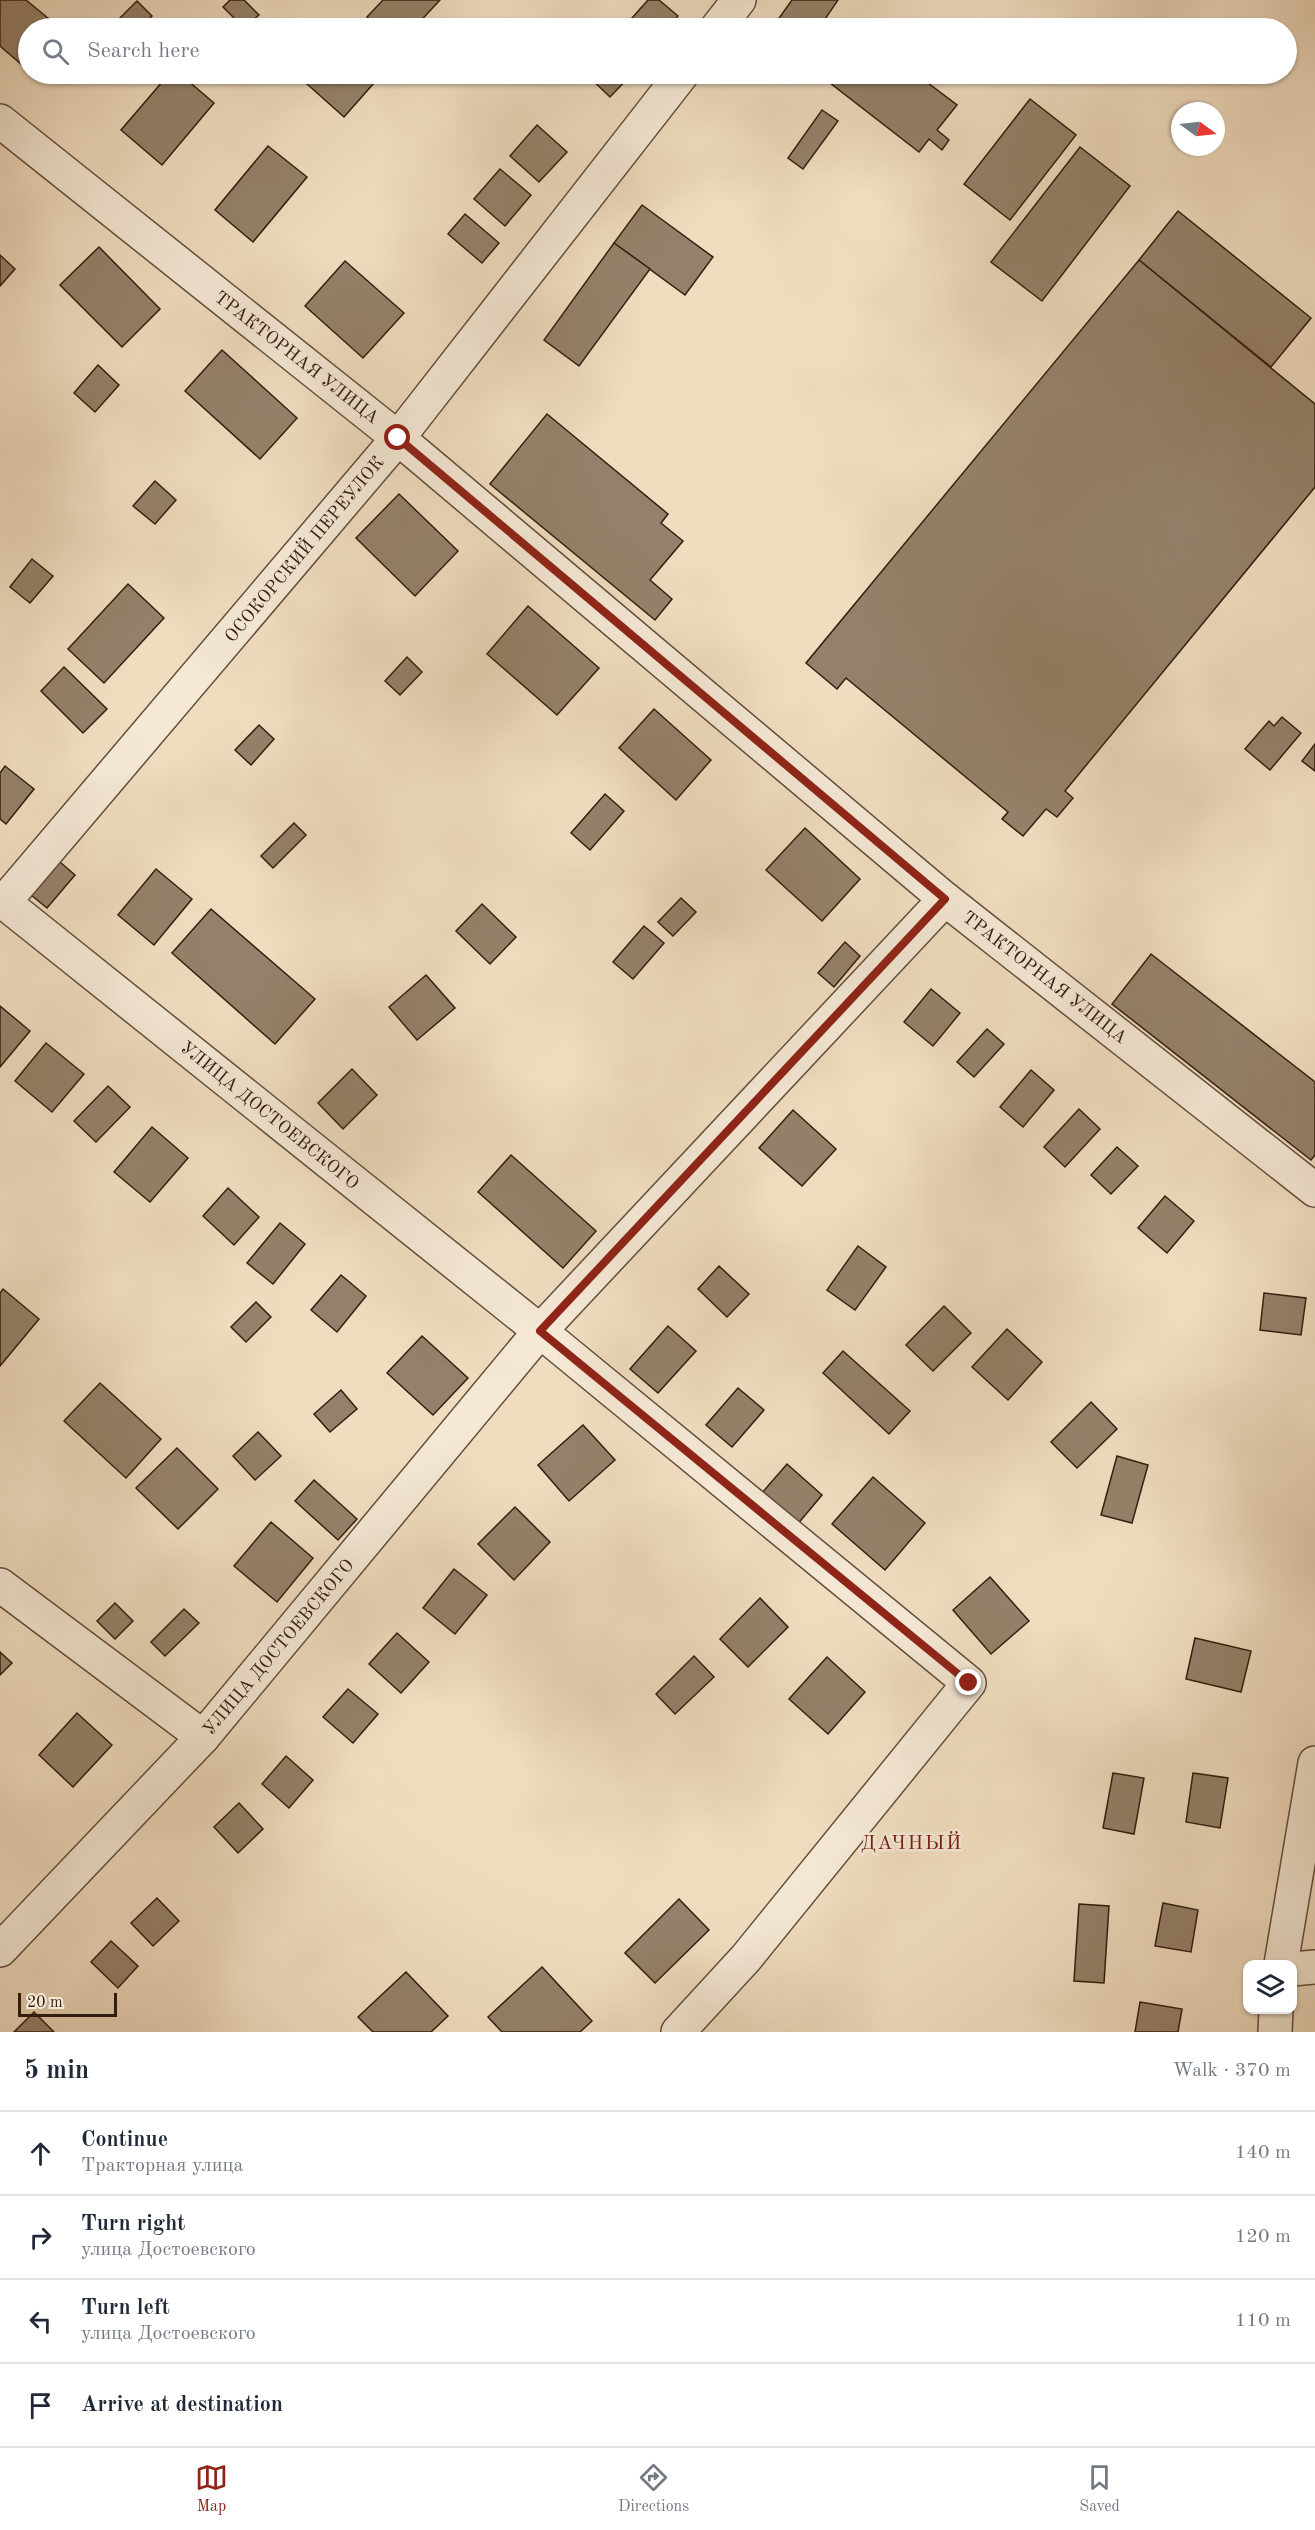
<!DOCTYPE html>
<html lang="en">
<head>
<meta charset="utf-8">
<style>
  body { margin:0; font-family:"Old Standard TT",serif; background:#f2f2f3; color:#1f2937 }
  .controls { position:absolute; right:18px; bottom:18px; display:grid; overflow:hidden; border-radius:12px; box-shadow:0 2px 4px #0004 }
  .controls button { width:54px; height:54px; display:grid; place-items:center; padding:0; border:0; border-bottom:2px solid #e0e1e3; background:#fff; color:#1f2937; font:30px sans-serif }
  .compass { position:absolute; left:1171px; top:102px; width:54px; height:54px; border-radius:50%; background:#fff; box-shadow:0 2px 4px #0004; rotate:105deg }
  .scale { position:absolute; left:18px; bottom:15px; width:99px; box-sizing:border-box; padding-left:6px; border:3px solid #321e0e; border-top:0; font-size:16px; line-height:21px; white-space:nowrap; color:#321e0e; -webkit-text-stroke:4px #f5e9d6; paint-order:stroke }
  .stop { position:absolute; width:18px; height:18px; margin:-14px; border:4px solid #8f2418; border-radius:50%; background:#fff }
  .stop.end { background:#8f2418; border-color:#fff; box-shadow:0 2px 6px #0008 }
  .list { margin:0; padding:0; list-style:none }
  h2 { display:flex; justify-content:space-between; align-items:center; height:78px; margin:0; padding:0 24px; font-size:26px }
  h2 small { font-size:20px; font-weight:400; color:#747a83 }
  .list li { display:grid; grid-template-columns:39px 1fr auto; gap:18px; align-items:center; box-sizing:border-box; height:84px; padding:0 24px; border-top:2px solid #e0e1e3 }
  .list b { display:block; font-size:22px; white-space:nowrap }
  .list p { margin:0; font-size:20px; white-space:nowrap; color:#747a83 }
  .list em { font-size:20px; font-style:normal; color:#747a83 }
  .icon { flex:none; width:33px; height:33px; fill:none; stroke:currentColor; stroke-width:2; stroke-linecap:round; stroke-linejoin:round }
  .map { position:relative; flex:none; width:1315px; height:2032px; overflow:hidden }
  .search { position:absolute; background:#fff; box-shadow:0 2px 4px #0004; left:18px; right:18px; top:18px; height:66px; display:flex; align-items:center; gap:15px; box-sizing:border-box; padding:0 21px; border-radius:33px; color:#747a83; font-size:22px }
  .sheet { height:414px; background:#fff }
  nav { display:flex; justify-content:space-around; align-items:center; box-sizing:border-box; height:84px; border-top:2px solid #e0e1e3; background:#fff; font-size:16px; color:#747a83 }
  nav a { display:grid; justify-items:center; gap:3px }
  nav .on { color:#8f2418 }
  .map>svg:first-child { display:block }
  .building { fill:#95816b; stroke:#321e0e; stroke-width:1.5 }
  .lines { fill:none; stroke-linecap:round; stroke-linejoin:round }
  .minor-casing { stroke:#624e3a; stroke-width:36 }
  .minor { stroke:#f5e9d6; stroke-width:33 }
  .route { stroke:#8f2418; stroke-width:8 }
  .labels { text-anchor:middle; stroke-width:5; stroke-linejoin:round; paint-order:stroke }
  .street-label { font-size:18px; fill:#321e0e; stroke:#f5e9d6 }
  .neighbourhood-label { font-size:20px; letter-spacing:1.5px; fill:#7a1f14; stroke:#f5e9d6 }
</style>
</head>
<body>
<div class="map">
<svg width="1315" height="2032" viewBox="0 0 1315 2032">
  <rect width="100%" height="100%" fill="#f0ddc0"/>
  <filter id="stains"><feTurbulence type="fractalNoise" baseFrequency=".00333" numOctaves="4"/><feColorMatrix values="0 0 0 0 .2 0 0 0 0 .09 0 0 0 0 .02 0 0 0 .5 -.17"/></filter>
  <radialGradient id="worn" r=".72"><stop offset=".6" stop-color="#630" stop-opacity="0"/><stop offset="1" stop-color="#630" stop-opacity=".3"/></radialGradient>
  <g class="building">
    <polygon points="0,0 26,0 60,28 28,28 28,70 0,46"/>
    <polygon points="230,0 244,0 259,15 244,28 223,7"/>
    <polygon points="383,0 440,0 414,28 380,28 367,17"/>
    <polygon points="648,0 659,0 678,16 667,28 625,28 624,27"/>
    <polygon points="792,0 838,0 819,28 772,28"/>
    <polygon points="137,1 152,16 140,28 110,28"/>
    <polygon points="169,74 180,74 214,103 162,165 121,130"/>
    <polygon points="316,74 363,74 374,83 344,117 307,84"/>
    <polygon points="586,74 632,74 610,97"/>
    <polygon points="829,74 916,74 957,105 937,130 949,140 942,150 929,139 919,152 825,79"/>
    <polygon points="1030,99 1076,135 1010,220 964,184"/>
    <polygon points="822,110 838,121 803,169 788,158"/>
    <polygon points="537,125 567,152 539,182 510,156"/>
    <polygon points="268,146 307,177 253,242 215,210"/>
    <polygon points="1080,147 1130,186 1042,301 991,262"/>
    <polygon points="500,169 531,195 505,226 474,199"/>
    <polygon points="642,205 713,257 685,295 614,243"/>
    <polygon points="1178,211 1311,318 1271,367 1139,260"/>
    <polygon points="465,214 499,243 482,263 448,234"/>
    <polygon points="614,243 650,269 579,366 544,340"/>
    <polygon points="99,247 160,309 122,347 60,285"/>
    <polygon points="0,255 15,269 0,286"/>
    <polygon points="1139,260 1315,404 1315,487 1065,791 1073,798 1057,817 1046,809 1023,836 1002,819 1008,812 846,678 837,689 806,663"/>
    <polygon points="345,261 404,313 363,358 305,306"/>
    <polygon points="222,350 297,418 260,459 185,391"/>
    <polygon points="98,365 119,385 95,412 74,393"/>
    <polygon points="547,414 668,514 661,523 683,541 650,580 672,599 655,620 490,484"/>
    <polygon points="155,481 176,500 155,524 133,506"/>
    <polygon points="399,494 458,551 415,596 356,538"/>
    <polygon points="32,559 53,576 30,603 10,587"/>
    <polygon points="128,584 164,618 104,683 68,649"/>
    <polygon points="528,606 599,668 557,715 487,654"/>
    <polygon points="407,657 422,672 400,695 385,681"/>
    <polygon points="64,667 107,709 83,733 41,691"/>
    <polygon points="654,709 711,760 676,800 619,748"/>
    <polygon points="1282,717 1301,733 1270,770 1245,749 1269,721 1274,726"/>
    <polygon points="259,725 274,739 251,765 235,750"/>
    <polygon points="1315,744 1315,771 1302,761"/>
    <polygon points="5,766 34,789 6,824 0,819 0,773"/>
    <polygon points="605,794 624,811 590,850 571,833"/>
    <polygon points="294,823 306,835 273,868 261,856"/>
    <polygon points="805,828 860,879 822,921 766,870"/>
    <polygon points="60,862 75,875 47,908 31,895"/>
    <polygon points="156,869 192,899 154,945 118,915"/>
    <polygon points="681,898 696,912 673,936 658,922"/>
    <polygon points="482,904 516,937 490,964 456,931"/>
    <polygon points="211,909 315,999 275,1044 172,953"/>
    <polygon points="644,926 664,943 633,979 613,962"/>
    <polygon points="845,942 860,956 834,987 818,973"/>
    <polygon points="1151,954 1315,1082 1315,1155 1311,1160 1112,1004"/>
    <polygon points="426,975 455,1008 417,1040 389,1007"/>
    <polygon points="931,989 960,1013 933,1046 904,1022"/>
    <polygon points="0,1006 30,1031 0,1067"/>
    <polygon points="987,1029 1004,1044 974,1077 957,1062"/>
    <polygon points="46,1043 84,1074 52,1112 15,1081"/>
    <polygon points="352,1069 377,1095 343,1129 318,1103"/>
    <polygon points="1031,1070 1054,1090 1023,1127 1000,1107"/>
    <polygon points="108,1086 130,1107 96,1142 74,1121"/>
    <polygon points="1079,1109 1100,1129 1065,1167 1044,1147"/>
    <polygon points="793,1110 836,1149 802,1186 759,1148"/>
    <polygon points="152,1127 188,1158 150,1202 114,1172"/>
    <polygon points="1117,1147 1138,1166 1111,1194 1091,1175"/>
    <polygon points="511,1155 596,1231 563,1268 478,1192"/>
    <polygon points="228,1188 259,1217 234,1245 203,1216"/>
    <polygon points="1165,1196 1194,1221 1167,1253 1138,1228"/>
    <polygon points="280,1223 305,1244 273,1284 247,1263"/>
    <polygon points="858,1246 886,1267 855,1310 827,1290"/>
    <polygon points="719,1266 749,1294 727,1317 698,1289"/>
    <polygon points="341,1275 366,1296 337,1332 311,1310"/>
    <polygon points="3,1289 39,1319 0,1366 0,1293"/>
    <polygon points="1264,1293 1306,1298 1301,1335 1260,1330"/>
    <polygon points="256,1302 271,1317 246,1342 231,1327"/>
    <polygon points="944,1306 971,1333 933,1371 906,1345"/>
    <polygon points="668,1326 696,1351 658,1393 630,1369"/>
    <polygon points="1007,1329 1042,1362 1008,1400 972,1367"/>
    <polygon points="422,1336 468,1378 433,1415 387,1373"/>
    <polygon points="843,1351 910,1411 889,1434 823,1373"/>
    <polygon points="100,1383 161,1439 126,1478 64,1421"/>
    <polygon points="738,1388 764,1410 732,1447 706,1425"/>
    <polygon points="341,1390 357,1409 330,1432 314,1414"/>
    <polygon points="1091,1402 1117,1429 1077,1468 1051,1442"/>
    <polygon points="583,1425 615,1460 569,1501 538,1465"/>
    <polygon points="258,1432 281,1456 255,1480 233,1456"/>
    <polygon points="177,1448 218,1489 178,1529 136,1488"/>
    <polygon points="1117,1456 1148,1465 1132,1523 1101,1515"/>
    <polygon points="787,1464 822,1495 791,1532 755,1501"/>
    <polygon points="873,1477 925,1523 885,1570 832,1524"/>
    <polygon points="314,1480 357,1519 338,1540 295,1501"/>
    <polygon points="515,1507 550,1542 514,1580 478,1544"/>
    <polygon points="271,1522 313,1558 277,1602 234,1566"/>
    <polygon points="454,1569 487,1595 455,1634 423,1608"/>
    <polygon points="990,1577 1029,1621 991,1654 953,1610"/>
    <polygon points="760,1598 788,1627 748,1667 720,1639"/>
    <polygon points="115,1603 133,1621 115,1639 97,1621"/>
    <polygon points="184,1609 199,1623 165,1656 151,1642"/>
    <polygon points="397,1633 429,1662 401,1693 369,1664"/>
    <polygon points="1195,1638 1251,1651 1241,1692 1186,1679"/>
    <polygon points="0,1652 12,1663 0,1675"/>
    <polygon points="694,1656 714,1677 675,1714 656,1694"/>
    <polygon points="827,1657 865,1692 828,1734 789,1699"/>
    <polygon points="348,1689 378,1714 353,1743 323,1717"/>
    <polygon points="77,1713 112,1745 73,1787 39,1755"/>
    <polygon points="286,1756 313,1780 289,1808 262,1784"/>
    <polygon points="1113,1773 1144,1778 1134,1834 1103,1828"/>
    <polygon points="1193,1773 1228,1778 1220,1828 1186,1822"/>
    <polygon points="239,1803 263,1829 238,1853 214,1827"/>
    <polygon points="157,1898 179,1921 153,1946 131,1923"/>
    <polygon points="679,1899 709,1930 655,1983 625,1953"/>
    <polygon points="1163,1903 1198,1910 1191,1952 1155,1946"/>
    <polygon points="1079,1904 1109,1906 1104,1983 1074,1981"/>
    <polygon points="111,1941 138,1966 118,1988 91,1962"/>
    <polygon points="542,1967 592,2021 580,2032 502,2032 488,2017"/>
    <polygon points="406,1972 448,2016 431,2032 373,2032 358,2017"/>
    <polygon points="1140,2002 1182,2009 1178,2032 1135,2032"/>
    <polygon points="34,2012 54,2032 14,2032"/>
  </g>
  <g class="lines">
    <defs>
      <g id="minor">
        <polyline points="717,28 739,0"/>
        <polyline points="0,121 398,438 945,899 1315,1190"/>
        <polyline points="0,899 540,1331 969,1683 746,1958 678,2032"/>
        <polyline points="4,902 398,438 682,74"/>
        <polyline points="0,1585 203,1737"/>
        <polyline points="0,1950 203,1737 540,1331 945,899"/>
        <polyline points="1281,1964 1315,1763"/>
        <polyline points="1292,1969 1315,1967"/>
        <polyline points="1275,2032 1276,2010"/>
      </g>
    </defs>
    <use href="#minor" class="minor-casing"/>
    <use href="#minor" class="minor"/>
  </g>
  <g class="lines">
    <polyline class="route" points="398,438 945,899 540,1331 969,1683"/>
  </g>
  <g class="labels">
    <g class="street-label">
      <text transform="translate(297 357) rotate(38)" y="6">ТРАКТОРНАЯ УЛИЦА</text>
      <text transform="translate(304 549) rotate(-50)" y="6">ОСОКОРСКИЙ ПЕРЕУЛОК</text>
      <text transform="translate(1045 977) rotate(38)" y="6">ТРАКТОРНАЯ УЛИЦА</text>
      <text transform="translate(270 1115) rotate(39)" y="6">УЛИЦА ДОСТОЕВСКОГО</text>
      <text transform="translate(278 1647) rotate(-50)" y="6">УЛИЦА ДОСТОЕВСКОГО</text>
    </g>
    <g class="neighbourhood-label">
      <text x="912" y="1849">ДАЧНЫЙ</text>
    </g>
  </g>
  <rect width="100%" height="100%" filter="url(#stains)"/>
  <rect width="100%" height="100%" fill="url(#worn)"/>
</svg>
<div class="controls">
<button><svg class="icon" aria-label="layers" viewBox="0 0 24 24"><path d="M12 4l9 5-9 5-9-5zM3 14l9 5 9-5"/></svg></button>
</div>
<svg class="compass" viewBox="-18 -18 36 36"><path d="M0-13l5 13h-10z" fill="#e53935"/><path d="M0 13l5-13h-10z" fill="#747a83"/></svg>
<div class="scale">20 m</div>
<div class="stop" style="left:398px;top:438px"></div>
<div class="stop end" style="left:969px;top:1683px"></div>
<div class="search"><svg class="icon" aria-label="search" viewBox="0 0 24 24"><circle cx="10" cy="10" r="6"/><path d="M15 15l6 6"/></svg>Search here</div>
</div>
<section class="sheet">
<h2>5 min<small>Walk · 370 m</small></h2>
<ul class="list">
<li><svg class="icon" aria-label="ahead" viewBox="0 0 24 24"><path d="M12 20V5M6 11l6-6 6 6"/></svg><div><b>Continue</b><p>Тракторная улица</p></div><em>140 m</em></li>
<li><svg class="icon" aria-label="right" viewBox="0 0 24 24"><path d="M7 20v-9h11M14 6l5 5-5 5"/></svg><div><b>Turn right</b><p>улица Достоевского</p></div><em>120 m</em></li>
<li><svg class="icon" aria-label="left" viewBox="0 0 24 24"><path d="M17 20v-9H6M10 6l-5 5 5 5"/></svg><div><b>Turn left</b><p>улица Достоевского</p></div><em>110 m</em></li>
<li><svg class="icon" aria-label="arrive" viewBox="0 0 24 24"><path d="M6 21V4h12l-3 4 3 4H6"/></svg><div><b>Arrive at destination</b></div></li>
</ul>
</section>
<nav>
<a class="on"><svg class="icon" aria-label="map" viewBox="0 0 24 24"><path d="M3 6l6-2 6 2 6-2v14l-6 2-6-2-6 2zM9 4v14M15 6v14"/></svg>Map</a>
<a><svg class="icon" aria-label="directions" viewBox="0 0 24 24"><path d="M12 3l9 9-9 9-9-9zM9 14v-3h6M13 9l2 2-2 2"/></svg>Directions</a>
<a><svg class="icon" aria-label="saved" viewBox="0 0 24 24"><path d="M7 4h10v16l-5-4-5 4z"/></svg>Saved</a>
</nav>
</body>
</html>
